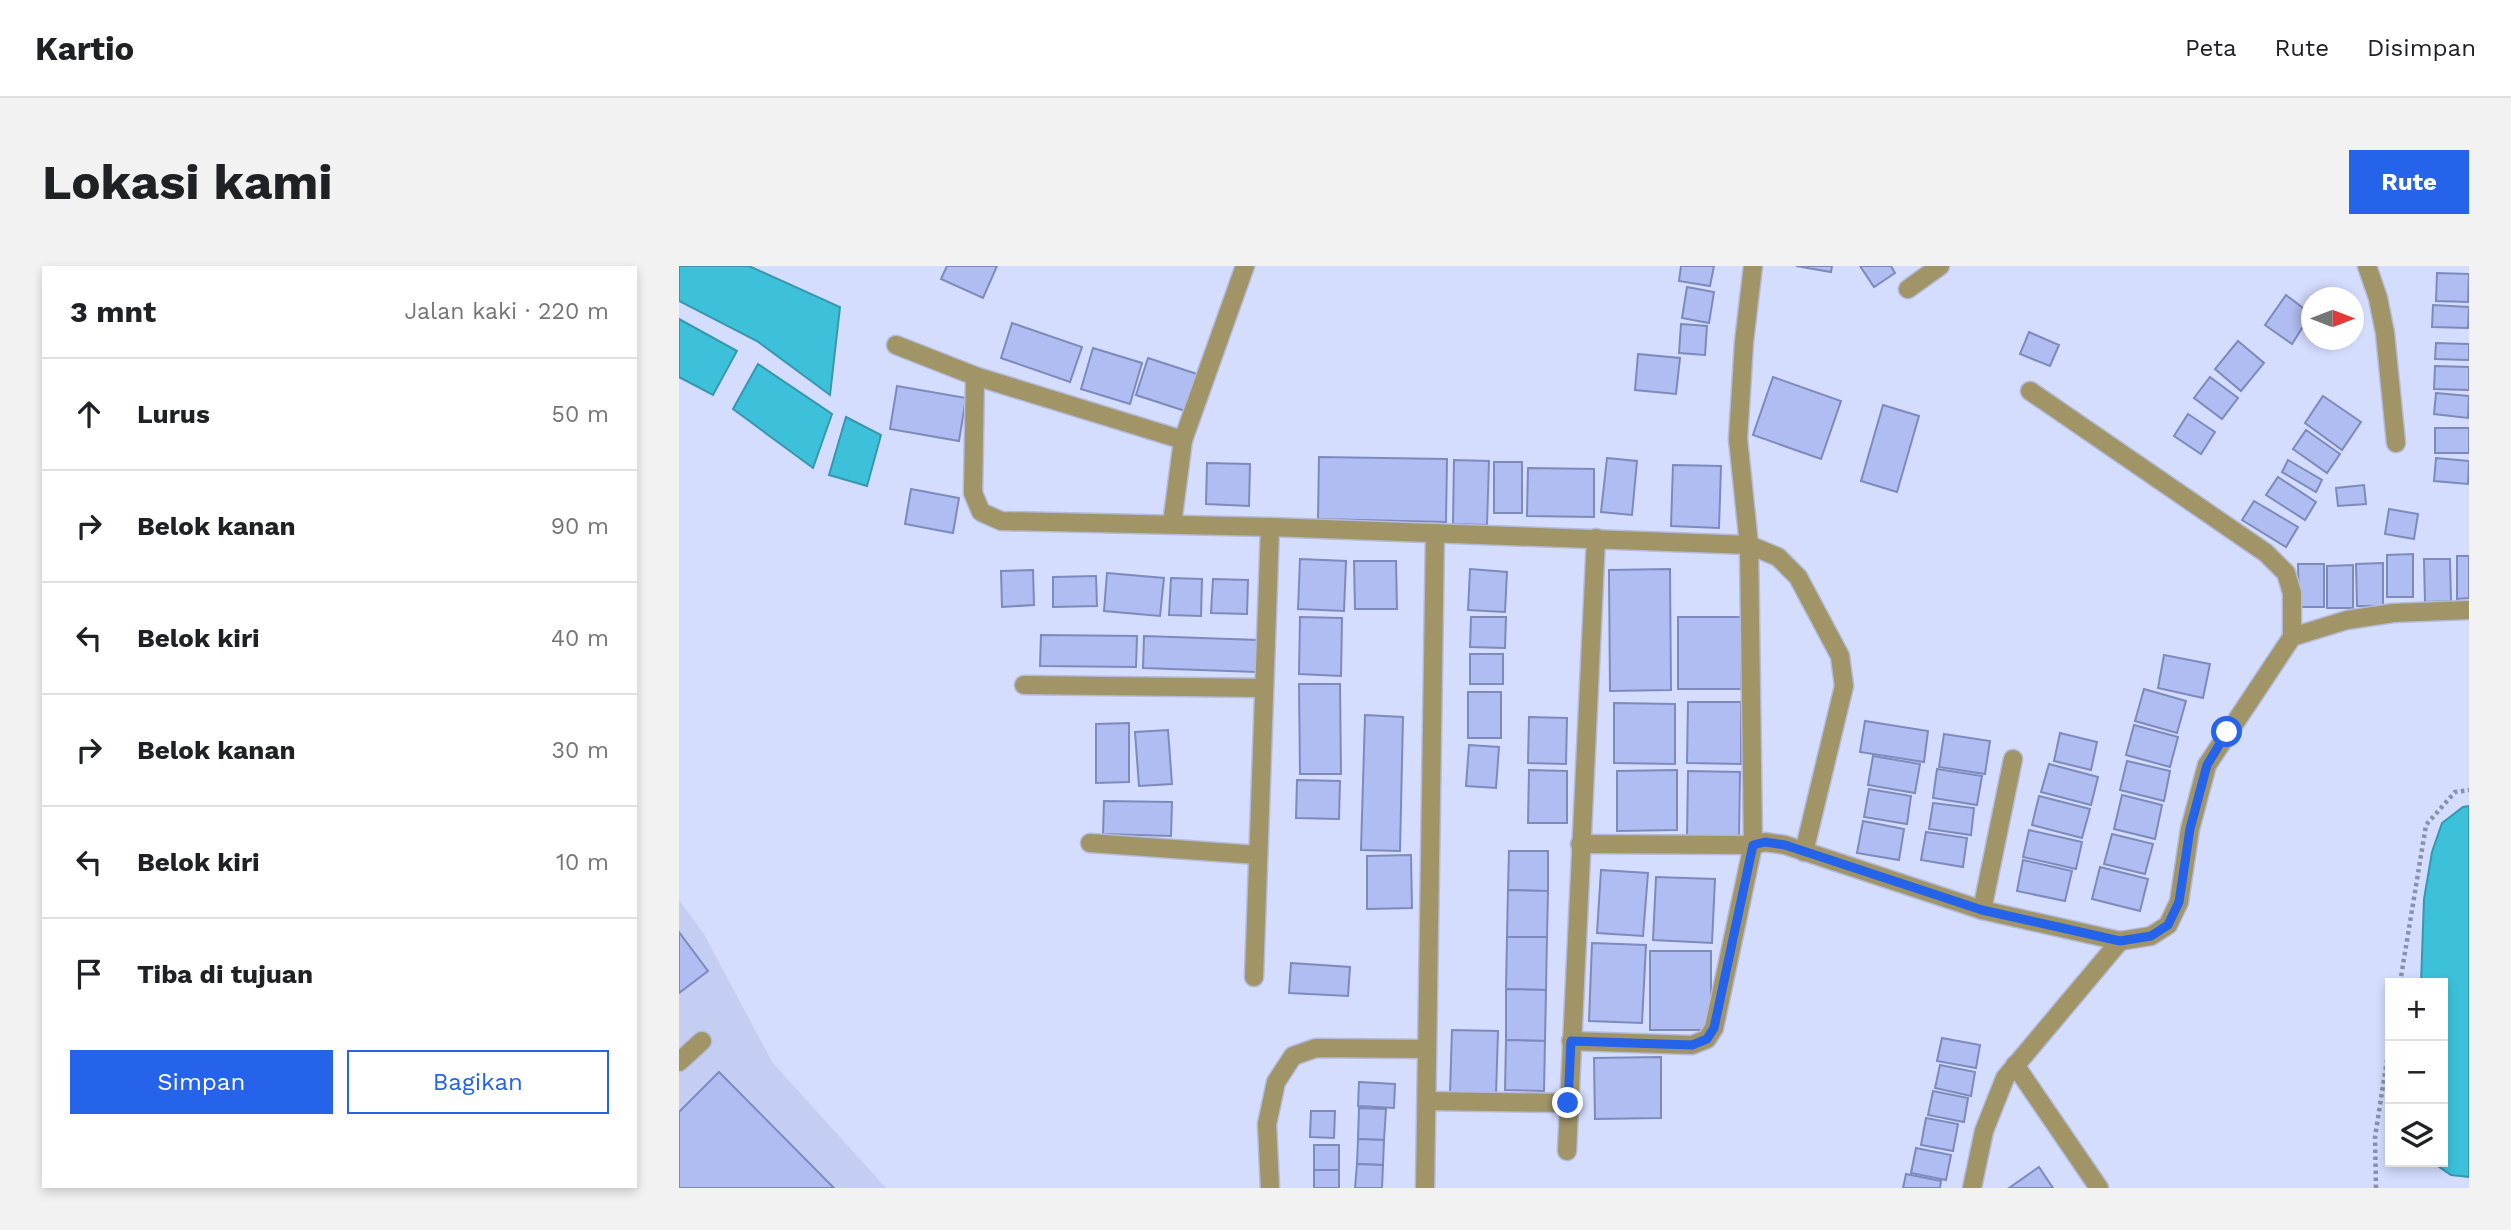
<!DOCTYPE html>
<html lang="id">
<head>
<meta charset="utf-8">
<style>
  body { margin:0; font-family:"Work Sans",sans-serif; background:#f2f2f2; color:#202124 }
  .controls { position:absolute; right:21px; bottom:21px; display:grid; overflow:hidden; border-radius:0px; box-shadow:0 4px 10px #0003 }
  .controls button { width:63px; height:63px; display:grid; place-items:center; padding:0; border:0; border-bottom:2px solid #e0e0e0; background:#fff; color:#202124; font:35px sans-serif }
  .compass { position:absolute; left:1622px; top:21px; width:63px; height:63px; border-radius:50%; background:#fff; box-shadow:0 4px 10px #0003; rotate:90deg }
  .stop { position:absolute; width:21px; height:21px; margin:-16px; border:5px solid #2563eb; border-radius:50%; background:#fff }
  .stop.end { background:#2563eb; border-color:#fff; box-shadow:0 2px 7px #0008 }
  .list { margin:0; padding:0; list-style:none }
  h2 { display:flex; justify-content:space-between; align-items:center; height:91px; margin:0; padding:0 28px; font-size:30px }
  h2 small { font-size:23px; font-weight:400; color:#757577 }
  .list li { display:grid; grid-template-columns:46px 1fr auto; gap:21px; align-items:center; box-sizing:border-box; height:112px; padding:0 28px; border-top:2px solid #e0e0e0 }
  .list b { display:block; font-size:26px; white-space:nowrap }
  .list em { font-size:23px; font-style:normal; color:#757577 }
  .actions { display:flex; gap:14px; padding:21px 28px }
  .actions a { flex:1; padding:16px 0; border:2px solid #2563eb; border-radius:0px; text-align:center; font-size:24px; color:#2563eb }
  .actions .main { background:#2563eb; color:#fff }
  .icon { flex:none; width:38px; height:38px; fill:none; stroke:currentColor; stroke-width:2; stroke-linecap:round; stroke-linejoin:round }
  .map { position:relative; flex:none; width:1790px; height:922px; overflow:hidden; border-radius:0px }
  header { display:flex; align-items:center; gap:42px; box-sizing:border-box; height:98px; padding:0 35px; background:#fff; border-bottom:2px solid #e0e0e0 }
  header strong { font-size:33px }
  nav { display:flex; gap:38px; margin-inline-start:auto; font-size:24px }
  .intro { display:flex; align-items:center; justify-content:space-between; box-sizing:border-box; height:168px; padding:0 42px }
  h1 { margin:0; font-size:49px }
  .button { padding:18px 32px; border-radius:0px; background:#2563eb; color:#fff; font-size:24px; font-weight:700 }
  main { display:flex; gap:42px; padding:0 42px }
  aside { flex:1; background:#fff; border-radius:0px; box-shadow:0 4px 10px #0003 }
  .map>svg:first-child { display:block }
  .built { fill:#c4cef2 }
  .water { fill:#3dc1db; stroke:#3896af; stroke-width:2 }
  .building { fill:#b0bdf2; stroke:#7e89bc; stroke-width:2 }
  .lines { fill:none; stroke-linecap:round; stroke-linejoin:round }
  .service-casing { stroke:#b3bbd9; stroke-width:21 }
  .minor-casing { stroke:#b3bbd9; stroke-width:21 }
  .path { stroke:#8990ac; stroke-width:4.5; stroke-dasharray:3.5 3.5; stroke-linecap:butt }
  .service { stroke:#a19466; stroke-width:18 }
  .minor { stroke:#a19466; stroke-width:18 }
  .route { stroke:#2563eb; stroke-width:9 }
</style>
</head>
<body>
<header>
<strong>Kartio</strong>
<nav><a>Peta</a><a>Rute</a><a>Disimpan</a></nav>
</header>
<div class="intro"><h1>Lokasi kami</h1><a class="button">Rute</a></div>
<main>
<aside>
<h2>3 mnt<small>Jalan kaki · 220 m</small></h2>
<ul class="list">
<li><svg class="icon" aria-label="ahead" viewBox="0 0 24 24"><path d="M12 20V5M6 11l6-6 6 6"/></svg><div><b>Lurus</b></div><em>50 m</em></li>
<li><svg class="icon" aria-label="right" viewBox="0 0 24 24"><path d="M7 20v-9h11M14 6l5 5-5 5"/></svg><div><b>Belok kanan</b></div><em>90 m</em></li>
<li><svg class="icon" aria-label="left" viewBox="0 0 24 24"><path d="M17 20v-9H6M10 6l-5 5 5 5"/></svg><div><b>Belok kiri</b></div><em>40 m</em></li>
<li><svg class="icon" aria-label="right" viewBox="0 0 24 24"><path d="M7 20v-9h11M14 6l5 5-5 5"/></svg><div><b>Belok kanan</b></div><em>30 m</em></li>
<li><svg class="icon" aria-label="left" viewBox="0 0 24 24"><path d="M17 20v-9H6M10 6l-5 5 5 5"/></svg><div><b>Belok kiri</b></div><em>10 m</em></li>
<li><svg class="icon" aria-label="arrive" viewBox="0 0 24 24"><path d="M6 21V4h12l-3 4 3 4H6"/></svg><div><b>Tiba di tujuan</b></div></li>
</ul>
<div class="actions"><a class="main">Simpan</a><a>Bagikan</a></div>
</aside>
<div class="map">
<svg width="1790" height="922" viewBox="0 0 1790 922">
  <rect width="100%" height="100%" fill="#d4ddfe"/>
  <polygon class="built" points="0,634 25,668 93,796 207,922 0,922"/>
  <g class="water">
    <polygon points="0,0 70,0 161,41 151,129 78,75 0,35"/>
    <polygon points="0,53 58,85 34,129 0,111"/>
    <polygon points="79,98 153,148 134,202 54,143"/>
    <polygon points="167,151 202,169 188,220 150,209"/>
    <polygon points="1790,540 1790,911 1772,909 1753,896 1764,896 1764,717 1742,717 1745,633 1753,586 1763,557 1784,541"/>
  </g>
  <g class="building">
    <polygon points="268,0 318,0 304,32 262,13"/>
    <polygon points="1002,0 1035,0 1031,20 1000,15"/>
    <polygon points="1117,0 1153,0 1152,6"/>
    <polygon points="1181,0 1212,0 1216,7 1195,21"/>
    <polygon points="1758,7 1790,8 1789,36 1757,35"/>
    <polygon points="1008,21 1035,26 1030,57 1003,52"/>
    <polygon points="1607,29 1632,48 1613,78 1586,59"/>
    <polygon points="1754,39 1790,41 1789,62 1753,61"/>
    <polygon points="333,57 403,81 391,116 322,92"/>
    <polygon points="1002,58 1028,60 1026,89 1000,87"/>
    <polygon points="1350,66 1380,79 1371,100 1341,88"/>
    <polygon points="1559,75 1585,97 1562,125 1536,103"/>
    <polygon points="1757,77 1790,78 1790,94 1756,93"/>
    <polygon points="414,82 463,97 451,138 402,123"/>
    <polygon points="959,88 1001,92 997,128 956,124"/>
    <polygon points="469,92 521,109 509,146 457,129"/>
    <polygon points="1756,100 1790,101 1790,124 1755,123"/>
    <polygon points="1094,111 1162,135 1142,193 1074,169"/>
    <polygon points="1531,111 1559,132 1543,153 1515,132"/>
    <polygon points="218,120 287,132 280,175 211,163"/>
    <polygon points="1757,127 1790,130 1789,152 1755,148"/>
    <polygon points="1644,130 1682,156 1663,184 1626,157"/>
    <polygon points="1204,139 1240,150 1218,226 1182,215"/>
    <polygon points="1509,148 1536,166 1522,188 1495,170"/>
    <rect x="1756" y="162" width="34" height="25"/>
    <polygon points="1627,164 1661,188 1648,207 1614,183"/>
    <polygon points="640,191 768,193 767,256 639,253"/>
    <polygon points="928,192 958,195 953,249 922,246"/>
    <polygon points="1757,192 1790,195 1789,218 1755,215"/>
    <polygon points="775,194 810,195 808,259 774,258"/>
    <polygon points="1609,194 1643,214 1637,226 1603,206"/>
    <rect x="815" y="196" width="28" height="51"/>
    <polygon points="528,197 571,198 570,240 527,238"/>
    <polygon points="994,199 1042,200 1040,262 992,260"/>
    <polygon points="849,202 915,203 915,251 848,250"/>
    <polygon points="1599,211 1637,236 1626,254 1587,229"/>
    <polygon points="1685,219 1687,238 1659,240 1657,222"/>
    <polygon points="232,223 280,232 274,267 226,258"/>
    <polygon points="1575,235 1619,261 1607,281 1563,254"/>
    <polygon points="1710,243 1739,248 1735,273 1706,268"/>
    <polygon points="1734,288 1734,331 1708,331 1708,289"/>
    <polygon points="1778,290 1790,290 1790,332 1778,333"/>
    <polygon points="621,293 667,295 665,345 619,343"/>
    <polygon points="1745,293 1771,293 1772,335 1746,336"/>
    <polygon points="675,295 717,295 718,343 676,343"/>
    <polygon points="1704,297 1704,340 1678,340 1677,298"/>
    <polygon points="1619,298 1645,298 1645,341 1620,341"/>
    <polygon points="1674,299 1674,342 1648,342 1648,300"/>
    <polygon points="791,303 828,306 826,346 789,344"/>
    <polygon points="991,303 992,424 931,425 930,304"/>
    <polygon points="354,304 355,339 323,341 322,305"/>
    <polygon points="428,307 485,312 481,350 425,345"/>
    <polygon points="417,310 418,340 374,341 374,311"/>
    <polygon points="492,312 523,313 522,350 490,349"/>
    <polygon points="534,313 569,314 568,348 532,347"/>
    <polygon points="621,351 663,352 662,410 620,408"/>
    <polygon points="792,351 827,351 826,382 791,381"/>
    <rect x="999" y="351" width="63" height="72"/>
    <polygon points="362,369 458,370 457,401 361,400"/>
    <polygon points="465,370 579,374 578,406 464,402"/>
    <rect x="791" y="388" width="33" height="30"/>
    <polygon points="1485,389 1531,398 1524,432 1479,422"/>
    <polygon points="620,418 661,418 662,508 621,508"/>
    <polygon points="1465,423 1507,435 1498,467 1456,455"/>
    <rect x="789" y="426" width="33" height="46"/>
    <polygon points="1009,436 1062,436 1062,498 1008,497"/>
    <polygon points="935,437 996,438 996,498 935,497"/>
    <polygon points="686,449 724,451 721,585 682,584"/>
    <polygon points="850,451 888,452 887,498 849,497"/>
    <polygon points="1186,455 1249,465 1245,496 1181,486"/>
    <polygon points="450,457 450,516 417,517 417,458"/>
    <polygon points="1455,459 1499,471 1491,501 1447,489"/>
    <polygon points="489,464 493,518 460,520 456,466"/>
    <polygon points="1381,467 1418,476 1412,504 1375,495"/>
    <polygon points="1265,468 1311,475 1306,508 1260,501"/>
    <polygon points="790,479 820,481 817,522 787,520"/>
    <polygon points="1194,490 1241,498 1236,527 1189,519"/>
    <polygon points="1448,495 1491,505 1485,535 1441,524"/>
    <polygon points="1370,498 1419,511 1412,539 1362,526"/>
    <polygon points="1258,503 1303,510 1298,539 1254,532"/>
    <polygon points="850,504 888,505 888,557 849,557"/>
    <polygon points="998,504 998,564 938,565 938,505"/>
    <polygon points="1009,505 1061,506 1060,572 1008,571"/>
    <polygon points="618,514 661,515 660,553 617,552"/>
    <polygon points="1190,523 1232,530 1228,558 1185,551"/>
    <polygon points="1443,529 1483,539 1476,573 1435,563"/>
    <polygon points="1360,530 1411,543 1403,572 1353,559"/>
    <polygon points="425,535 493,536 492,570 424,568"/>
    <polygon points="1254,537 1295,542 1292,569 1250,563"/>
    <polygon points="1184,555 1225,563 1220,594 1178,587"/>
    <polygon points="1350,564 1403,576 1397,603 1344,591"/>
    <polygon points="1247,566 1288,572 1284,601 1242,594"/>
    <polygon points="1433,568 1474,578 1466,608 1425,598"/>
    <polygon points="830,585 869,585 869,625 829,624"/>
    <polygon points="732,589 733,642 688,643 688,590"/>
    <polygon points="1344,594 1393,605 1386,635 1338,625"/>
    <polygon points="1421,601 1469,613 1461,645 1413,633"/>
    <polygon points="922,604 969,607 964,670 918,667"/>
    <polygon points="977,611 1036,613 1033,677 974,674"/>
    <polygon points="829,624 869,625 868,671 828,671"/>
    <polygon points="0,666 29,705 0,727"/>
    <polygon points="828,671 868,671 867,724 827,723"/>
    <polygon points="913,677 967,679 963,757 910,755"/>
    <rect x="971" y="685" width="61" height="79"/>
    <polygon points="612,697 671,701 669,730 610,727"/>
    <polygon points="827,723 867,724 866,775 827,774"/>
    <polygon points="773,764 819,765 817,829 771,827"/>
    <polygon points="1263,772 1301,779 1297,802 1258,795"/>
    <polygon points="827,774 866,775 865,825 826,824"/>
    <polygon points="982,791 982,852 916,853 915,792"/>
    <polygon points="1261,799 1296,806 1292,830 1256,822"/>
    <polygon points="40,806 155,922 0,922 0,846"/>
    <polygon points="680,816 716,818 715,842 679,840"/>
    <polygon points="1254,825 1289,832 1285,856 1249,849"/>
    <polygon points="680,842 707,843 705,874 679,873"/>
    <polygon points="632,845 656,845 655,872 631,871"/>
    <polygon points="1247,852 1279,858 1274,885 1242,879"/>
    <polygon points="679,873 705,874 704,899 678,898"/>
    <rect x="635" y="879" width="25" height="25"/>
    <polygon points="1237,882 1272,889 1267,914 1232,907"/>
    <polygon points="678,898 704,899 703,922 676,922"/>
    <polygon points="1360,901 1374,922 1330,922"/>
    <rect x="635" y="904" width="25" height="18"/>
    <polygon points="1227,908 1262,915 1261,922 1224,922"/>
  </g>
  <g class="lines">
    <defs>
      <g id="service">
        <polyline points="217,79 296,110"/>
        <polyline points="0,796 23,775"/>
      </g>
      <g id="minor">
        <polyline points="1688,0 1699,32 1706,67 1717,177"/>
        <polyline points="1229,23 1261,0"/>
        <polyline points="1351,125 1587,287 1607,307 1613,327 1613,371"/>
        <polyline points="504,174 296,110 294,227 302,246 322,255 591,261 1070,279 1099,291 1119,311 1161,390 1165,420 1125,586"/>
        <polyline points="493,258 504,174 566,0"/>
        <polyline points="345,419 585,422"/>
        <polyline points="411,577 579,589"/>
        <polyline points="901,578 1074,579 1086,576 1106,579 1303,644 1441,675 1472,670 1489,659 1500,636 1511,563 1528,499 1613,371 1668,354 1714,347 1790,344"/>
        <polyline points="1303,644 1334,493"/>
        <polyline points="575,711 591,261"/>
        <polyline points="892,775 1013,779 1028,773 1035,762 1074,579 1070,279 1059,173 1065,76 1074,0"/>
        <polyline points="1336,799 1420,922"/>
        <polyline points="748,835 889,837"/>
        <polyline points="888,885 917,272"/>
        <polyline points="591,922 588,858 597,816 614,790 637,782 748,783"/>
        <polyline points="746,922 756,268"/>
        <polyline points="1293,922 1305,865 1326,812 1441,675"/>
      </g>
    </defs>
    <use href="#service" class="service-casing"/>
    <use href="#minor" class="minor-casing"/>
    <g class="path">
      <polyline points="1721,717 1747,559 1776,526 1790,524"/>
      <polyline points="1697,922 1696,871 1711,775"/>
    </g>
    <use href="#service" class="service"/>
    <use href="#minor" class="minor"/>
  </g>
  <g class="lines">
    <polyline class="route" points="889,837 892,775 1013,779 1028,773 1035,762 1074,579 1086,576 1106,579 1303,644 1441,675 1472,670 1489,659 1500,636 1511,563 1528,499 1548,466"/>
  </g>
</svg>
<div class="controls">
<button>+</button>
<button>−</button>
<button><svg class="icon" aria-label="layers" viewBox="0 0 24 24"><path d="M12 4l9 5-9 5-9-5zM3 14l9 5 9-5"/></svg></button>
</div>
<svg class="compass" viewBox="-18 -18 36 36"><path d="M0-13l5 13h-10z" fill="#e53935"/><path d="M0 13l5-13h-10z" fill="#757577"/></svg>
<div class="stop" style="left:1548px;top:466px"></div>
<div class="stop end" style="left:889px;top:837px"></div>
</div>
</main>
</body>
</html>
